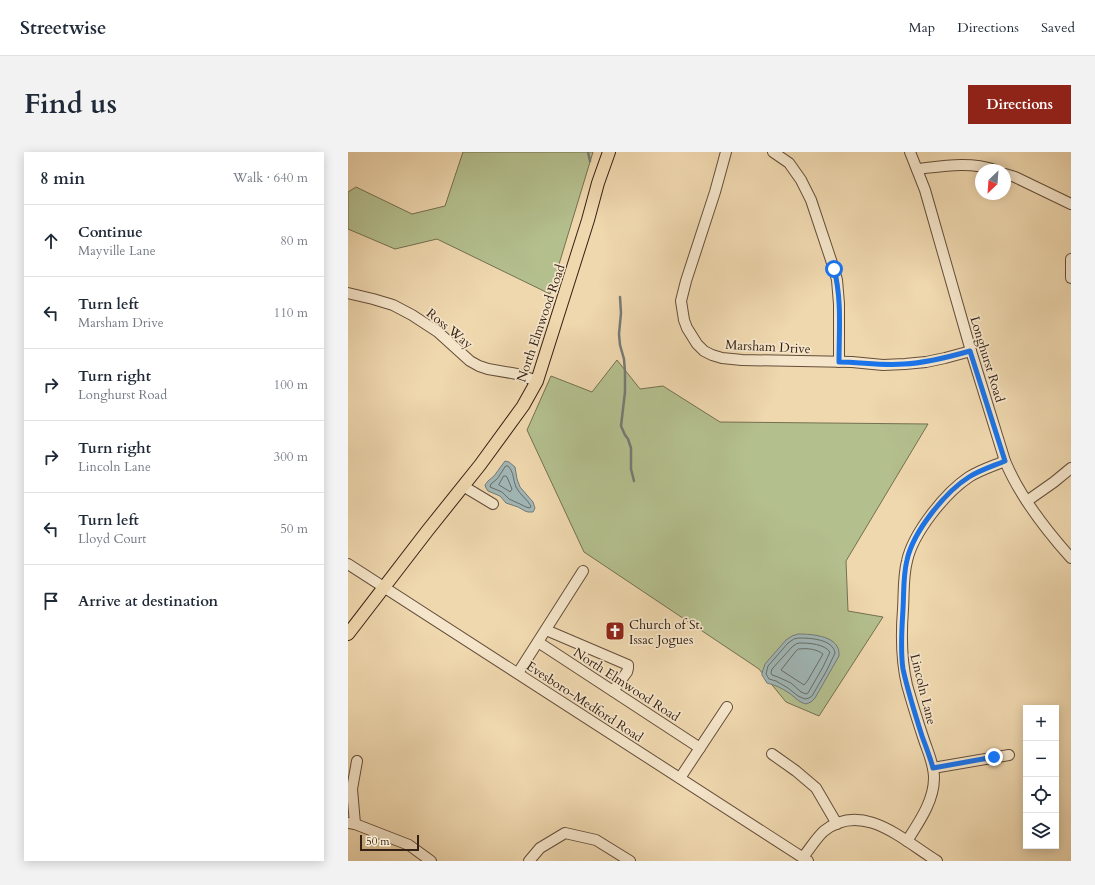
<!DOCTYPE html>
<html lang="en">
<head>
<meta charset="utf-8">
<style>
  body { margin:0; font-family:Cardo,serif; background:#f2f2f3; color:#1f2937 }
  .controls { position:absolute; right:12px; bottom:12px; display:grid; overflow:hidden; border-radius:0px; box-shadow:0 2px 10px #0003 }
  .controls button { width:36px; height:36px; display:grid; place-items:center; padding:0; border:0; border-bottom:1px solid #e0e1e3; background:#fff; color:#1f2937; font:20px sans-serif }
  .compass { position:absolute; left:627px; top:12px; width:36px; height:36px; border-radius:50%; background:#fff; box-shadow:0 2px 10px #0003; rotate:205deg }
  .scale { position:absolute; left:12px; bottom:10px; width:59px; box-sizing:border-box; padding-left:4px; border:2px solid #352114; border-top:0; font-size:11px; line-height:14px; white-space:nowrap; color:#352114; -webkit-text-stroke:3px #f5e5ca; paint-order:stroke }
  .stop { position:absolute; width:12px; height:12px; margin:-9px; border:3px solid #1a73e8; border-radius:50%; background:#fff }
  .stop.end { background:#1a73e8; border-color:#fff; box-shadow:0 1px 4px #0008 }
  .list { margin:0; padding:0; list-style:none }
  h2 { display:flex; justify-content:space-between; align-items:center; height:52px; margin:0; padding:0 16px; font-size:17px }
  h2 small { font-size:13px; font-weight:400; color:#747a83 }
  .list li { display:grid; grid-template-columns:26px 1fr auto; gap:12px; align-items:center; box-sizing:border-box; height:72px; padding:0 16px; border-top:1px solid #e0e1e3 }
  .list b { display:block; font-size:15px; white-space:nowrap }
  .list p { margin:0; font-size:13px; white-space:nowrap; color:#747a83 }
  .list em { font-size:13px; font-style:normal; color:#747a83 }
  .icon { flex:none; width:22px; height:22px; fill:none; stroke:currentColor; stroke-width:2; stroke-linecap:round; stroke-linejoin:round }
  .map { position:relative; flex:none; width:723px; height:709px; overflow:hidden; border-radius:0px }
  header { display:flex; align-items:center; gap:24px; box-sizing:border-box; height:56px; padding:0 20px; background:#fff; border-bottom:1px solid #e0e1e3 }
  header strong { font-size:19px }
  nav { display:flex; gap:22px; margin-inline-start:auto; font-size:14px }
  .intro { display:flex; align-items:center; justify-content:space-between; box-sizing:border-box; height:96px; padding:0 24px }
  h1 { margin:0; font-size:28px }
  .button { padding:10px 18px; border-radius:0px; background:#8f2418; color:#fff; font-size:14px; font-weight:700 }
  main { display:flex; gap:24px; padding:0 24px }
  aside { flex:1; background:#fff; border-radius:0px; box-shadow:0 2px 10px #0003 }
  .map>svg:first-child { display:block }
  .green { fill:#b4bf8e; stroke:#747051 }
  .water { fill:#a0b6b6; stroke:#757a75 }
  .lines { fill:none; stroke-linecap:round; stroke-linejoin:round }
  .shore { stroke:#6a6c65; stroke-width:1 }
  .stream { stroke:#757a75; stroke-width:2.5 }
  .minor-casing { stroke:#644e3a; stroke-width:12 }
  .major-casing { stroke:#352114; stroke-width:14 }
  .minor { stroke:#f5e5ca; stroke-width:10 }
  .major { stroke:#efd7ae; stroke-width:12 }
  .route { stroke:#1a73e8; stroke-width:5 }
  .labels { text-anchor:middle; stroke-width:3.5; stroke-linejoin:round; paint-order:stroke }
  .street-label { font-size:13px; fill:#352114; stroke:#f5e5ca }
  .poi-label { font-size:13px; fill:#352114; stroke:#f5e5ca; text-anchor:start }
</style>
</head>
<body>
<header>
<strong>Streetwise</strong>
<nav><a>Map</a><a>Directions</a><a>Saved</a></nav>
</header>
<div class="intro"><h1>Find us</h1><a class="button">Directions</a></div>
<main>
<aside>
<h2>8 min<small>Walk · 640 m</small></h2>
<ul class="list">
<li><svg class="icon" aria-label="ahead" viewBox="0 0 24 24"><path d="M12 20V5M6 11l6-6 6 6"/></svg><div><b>Continue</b><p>Mayville Lane</p></div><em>80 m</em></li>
<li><svg class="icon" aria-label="left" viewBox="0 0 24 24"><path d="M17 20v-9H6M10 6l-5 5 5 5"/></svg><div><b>Turn left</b><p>Marsham Drive</p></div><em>110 m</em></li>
<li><svg class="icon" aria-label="right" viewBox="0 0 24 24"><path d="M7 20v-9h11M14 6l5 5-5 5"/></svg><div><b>Turn right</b><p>Longhurst Road</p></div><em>100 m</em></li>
<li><svg class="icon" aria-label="right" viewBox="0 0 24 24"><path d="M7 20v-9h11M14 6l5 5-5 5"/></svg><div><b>Turn right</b><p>Lincoln Lane</p></div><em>300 m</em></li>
<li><svg class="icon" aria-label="left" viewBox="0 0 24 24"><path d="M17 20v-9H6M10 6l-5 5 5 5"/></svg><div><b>Turn left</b><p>Lloyd Court</p></div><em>50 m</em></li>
<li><svg class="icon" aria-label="arrive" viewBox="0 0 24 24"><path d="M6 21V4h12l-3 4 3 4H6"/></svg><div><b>Arrive at destination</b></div></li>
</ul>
</aside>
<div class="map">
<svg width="723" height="709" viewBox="0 0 723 709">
  <rect width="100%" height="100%" fill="#efd7ae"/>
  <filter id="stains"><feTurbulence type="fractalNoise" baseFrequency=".005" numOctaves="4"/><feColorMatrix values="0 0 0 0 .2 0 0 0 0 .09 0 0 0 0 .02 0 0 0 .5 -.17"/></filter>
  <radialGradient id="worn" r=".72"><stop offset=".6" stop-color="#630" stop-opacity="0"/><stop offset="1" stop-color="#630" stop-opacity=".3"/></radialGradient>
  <g class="green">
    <polygon points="115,0 245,0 202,142 89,87 47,97 0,77 0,40 8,35 64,62 97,54"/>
    <polygon points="269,208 292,237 315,234 372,270 580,272 498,409 500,459 535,465 471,564 438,550 411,517 236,400 179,278 203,224 244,240"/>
  </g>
  <g class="water">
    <polygon points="157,309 161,310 167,315 169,327 172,335 185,350 187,356 185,360 180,360 177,359 170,355 158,351 152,344 140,339 138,336 137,333 140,329 146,324"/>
    <path d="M450,482C465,482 493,484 491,504L467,546L463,550L458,552C450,550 447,545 441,541C434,536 427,533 419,531L414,523V521L417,512L438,488L444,484Z"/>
  </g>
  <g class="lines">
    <g class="shore">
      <path d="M158,314H160C166,320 165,328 168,335C172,343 179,347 183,354L182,356L178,355L172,352L161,347L154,340L142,335L143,332L149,327Z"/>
      <polygon points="156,324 158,324 159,325 164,337 162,340 161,339 151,333"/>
      <path d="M451,486C462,486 485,487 487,501L479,518L464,544L461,546L457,547L450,544L440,536L428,529L421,527L418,522L420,514L440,491L446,487Z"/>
      <path d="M452,491C462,491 476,492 482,500L475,515L460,541L458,542L453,540L443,531L430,525L424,523L423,521L424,517L444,495L448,492Z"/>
      <path d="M451,497C459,496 469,497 475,502L460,528L456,533L433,518L448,499Z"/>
    </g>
    <g class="stream">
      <polyline points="240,0 242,9"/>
      <polyline points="272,145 273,161 271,182 272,193 276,207 277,220 277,240 273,274 277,283 280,287 283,296 283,317 286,329"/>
    </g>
    <defs>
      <g id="minor">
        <polyline points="378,0 367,40 338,129 333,149 336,168 339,176 349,192 356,199 364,203 374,206 394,208 504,210 535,213 557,212 578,210 597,206 623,199"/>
        <polyline points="425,0 441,11 453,28 463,48 486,117 489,128 491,152 491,210"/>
        <path d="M562,0L577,38L623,199L657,309C672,345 697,377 723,406"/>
        <path d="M569,17C595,14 622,9 647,18"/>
        <polyline points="657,22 667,25 723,52"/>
        <polyline points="723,107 723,126"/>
        <polyline points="0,141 25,147 45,153 64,163 90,180 122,209 131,214 140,217 169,222 189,229"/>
        <polyline points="115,334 145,352"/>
        <polyline points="679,349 706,330 723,316"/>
        <polyline points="0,412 460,709"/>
        <polyline points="198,478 280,513 280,516 279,520 265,539"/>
        <polyline points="190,490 352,596"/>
        <polyline points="170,521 235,419"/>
        <polyline points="424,602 448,619 468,636 489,672"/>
        <polyline points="585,616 661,603"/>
        <polyline points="332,626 379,555"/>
        <polyline points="0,671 7,672 61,693 83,709"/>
        <polyline points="7,672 4,637 9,609"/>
        <path d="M559,689C571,670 586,649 586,626C586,612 580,600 576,588C570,570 564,551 559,533C553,508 553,483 555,457C556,441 555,424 559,409C565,381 597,341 621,325C632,318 645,314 657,309"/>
        <path d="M455,705C462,697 468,686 476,679C515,648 556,689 589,709"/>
        <polyline points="181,709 192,696 217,681 248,688 282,709"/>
      </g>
      <polyline id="major" points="0,482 80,378 132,313 175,254 189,229 240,68 250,31 261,0"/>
    </defs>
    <use href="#minor" class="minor-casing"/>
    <use href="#major" class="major-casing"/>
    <use href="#minor" class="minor"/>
    <use href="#major" class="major"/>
  </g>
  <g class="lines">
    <path class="route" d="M486,117C494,147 491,179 491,210C512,210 534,214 556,212C579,211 601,205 622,199L657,309C645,314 632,318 621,325C597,340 565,380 559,408C555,424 556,441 555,457C554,476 552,498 555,517C560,540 567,562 574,584C578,595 582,605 585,616L646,605"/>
  </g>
  <defs>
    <symbol id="church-square" viewBox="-11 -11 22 22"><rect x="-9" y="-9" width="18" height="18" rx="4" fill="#8f2418" stroke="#f5e5ca"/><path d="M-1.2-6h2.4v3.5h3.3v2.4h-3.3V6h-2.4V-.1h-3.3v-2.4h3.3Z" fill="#fff"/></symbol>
  </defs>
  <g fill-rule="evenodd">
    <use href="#church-square" x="256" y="468" width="22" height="22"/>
  </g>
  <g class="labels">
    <g class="street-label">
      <text transform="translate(192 171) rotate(-71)" y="5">North Elmwood Road</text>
      <text transform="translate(102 176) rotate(39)" y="5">Ross Way</text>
      <text transform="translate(420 194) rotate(3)" y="5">Marsham Drive</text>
      <text transform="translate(640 207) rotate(73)" y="5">Longhurst Road</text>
      <text transform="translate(279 532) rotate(33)" y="5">North Elmwood Road</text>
      <text transform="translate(576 537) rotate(76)" y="5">Lincoln Lane</text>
      <text transform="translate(237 549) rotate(33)" y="5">Evesboro-Medford Road</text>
    </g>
    <g class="poi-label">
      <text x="281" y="477">Church of St.<tspan x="281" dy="15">Issac Jogues</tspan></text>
    </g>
  </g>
  <rect width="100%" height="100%" filter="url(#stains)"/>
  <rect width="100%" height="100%" fill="url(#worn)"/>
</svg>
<div class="controls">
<button>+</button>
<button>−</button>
<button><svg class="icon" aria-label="locate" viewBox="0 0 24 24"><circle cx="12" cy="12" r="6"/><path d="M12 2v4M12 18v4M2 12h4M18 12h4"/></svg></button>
<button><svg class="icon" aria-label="layers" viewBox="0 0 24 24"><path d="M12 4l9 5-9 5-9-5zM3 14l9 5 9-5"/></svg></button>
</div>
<svg class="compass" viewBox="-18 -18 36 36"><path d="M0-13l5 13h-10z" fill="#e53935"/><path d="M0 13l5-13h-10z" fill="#747a83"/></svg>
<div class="scale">50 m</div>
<div class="stop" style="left:486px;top:117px"></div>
<div class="stop end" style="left:646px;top:605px"></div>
</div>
</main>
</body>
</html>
